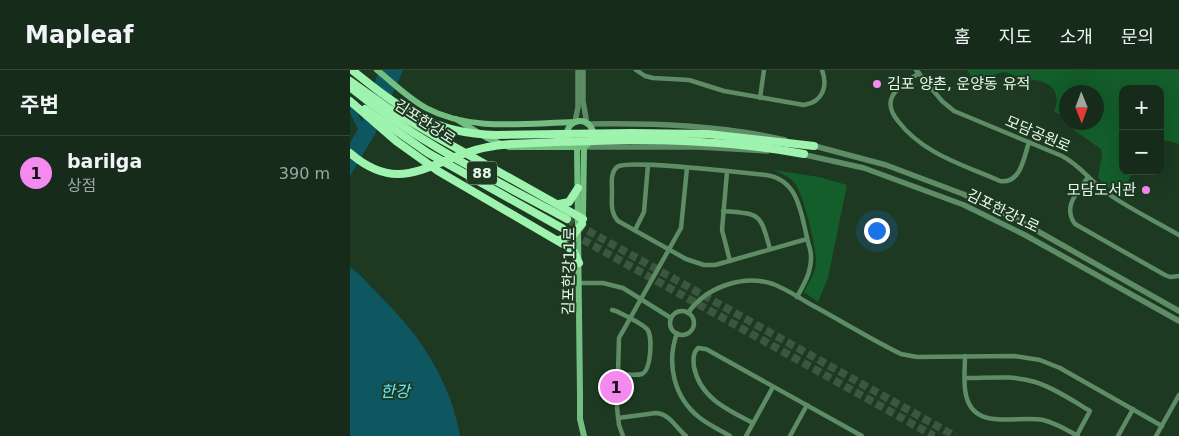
<!DOCTYPE html>
<html lang="ko">
<head>
<meta charset="utf-8">
<style>
  body { margin:0; font-family:"DejaVu Sans","Noto Sans KR",sans-serif; background:#1f3323; color:#f1f3f6 }
  .controls { position:absolute; right:15px; top:15px; display:grid; overflow:hidden; border-radius:10px; box-shadow:0 5px 20px #0002 }
  .controls button { width:45px; height:45px; display:grid; place-items:center; padding:0; border:0; border-bottom:1px solid #354739; background:#162b1a; color:#f1f3f6; font:25px sans-serif }
  .compass { position:absolute; left:709px; top:15px; width:45px; height:45px; border-radius:50%; background:#162b1a; box-shadow:0 5px 20px #0002; rotate:179deg }
  .you { position:absolute; left:526px; top:160px; width:18px; height:18px; margin:-12px; border:4px solid #fff; border-radius:50%; background:#1a73e8; box-shadow:0 0 0 8px #1a73e833 }
  .badge { display:grid; place-items:center; width:32px; height:32px; border-radius:50%; background:#f489ef; color:#111; font-size:16px; font-weight:700 }
  .pin { position:absolute; translate:-50% -50%; border:2px solid #fff; box-shadow:0 1px 5px #0006 }
  .list { margin:0; padding:0; list-style:none }
  h2 { display:flex; justify-content:space-between; align-items:center; height:65px; margin:0; padding:0 20px; font-size:21px }
  h2 small { font-size:16px; font-weight:400; color:#9ea7a2 }
  .list li { display:grid; grid-template-columns:32px 1fr auto; gap:15px; align-items:center; box-sizing:border-box; height:75px; padding:0 20px; border-top:1px solid #354739 }
  .list b { display:block; font-size:19px; white-space:nowrap }
  .list p { margin:0; font-size:16px; white-space:nowrap; color:#9ea7a2 }
  .list em { font-size:16px; font-style:normal; color:#9ea7a2 }
  .map { position:relative; flex:none; width:829px; height:366px; overflow:hidden }
  header { display:flex; align-items:center; gap:30px; box-sizing:border-box; height:70px; padding:0 25px; background:#162b1a; border-bottom:1px solid #354739 }
  header strong { font-size:24px }
  nav { display:flex; gap:28px; margin-inline-start:auto; font-size:18px }
  main { display:flex }
  aside { flex:1; background:#162b1a }
  .map>svg:first-child { display:block }
  .green { fill:#135e2a }
  .water { fill:#0e5761 }
  .lines { fill:none; stroke-linecap:round; stroke-linejoin:round }
  .trunk-tunnel { stroke:#3c5640; stroke-width:8; stroke-dasharray:8 4; stroke-linecap:butt }
  .minor { stroke:#5d8c65; stroke-width:4.5 }
  .tertiary { stroke:#5d8c65; stroke-width:5.5 }
  .secondary { stroke:#73bf81; stroke-width:6 }
  .trunk { stroke:#9ef3ae; stroke-width:8 }
  .trunk-bridge { stroke:#9ef3ae; stroke-width:8 }
  .poi-dot { fill:#f489ef; stroke:#1d3922; stroke-width:2 }
  .labels { text-anchor:middle; stroke-width:4; stroke-linejoin:round; paint-order:stroke }
  .shield { fill:#1d3922; stroke:#acbfaf; stroke-width:1 }
  .shield-label { font-size:14px; font-weight:bold; fill:#e9f9eb }
  .poi-label { font-size:15px; fill:#e9f9eb; stroke:#1d3922; text-anchor:start }
  .street-label { font-size:15px; fill:#e9f9eb; stroke:#1d3922 }
  .water-label { font-size:16px; font-style:italic; fill:#67e6f9; stroke:#1d3922 }
</style>
</head>
<body>
<header>
<strong>Mapleaf</strong>
<nav><a>홈</a><a>지도</a><a>소개</a><a>문의</a></nav>
</header>
<main>
<aside>
<h2>주변<small></small></h2>
<ul class="list">
<li><span class="badge">1</span><div><b>barilga</b><p>상점</p></div><em>390 m</em></li>
</ul>
</aside>
<div class="map">
<svg width="829" height="366" viewBox="0 0 829 366">
  <rect width="100%" height="100%" fill="#1d3922"/>
  <g class="green">
    <path d="M617,0H829V74L810,69V19H773V101H782L773,127L760,119L748,108L752,85L751,79L724,60L719,54L746,52V22H716V46L704,42C710,28 706,15 690,11C684,9 679,10 673,9C667,8 661,3 654,2C640,4 627,20 617,0Z"/>
    <path d="M424,100L469,107L497,115L478,208L468,232L454,222C458,213 465,204 466,194C467,179 454,128 446,115C441,107 432,104 424,100Z"/>
  </g>
  <g class="water">
    <polygon points="29,0 53,0 25,64 0,106 0,73 8,59 0,43 0,29 12,52"/>
    <path d="M0,197L8,203C27,224 50,244 67,268C87,296 105,332 110,366H0Z"/>
  </g>
  <g class="lines">
    <g class="trunk-tunnel">
      <polyline points="217,149 605,366"/>
      <polyline points="212,158 584,366"/>
    </g>
    <g class="minor">
      <path d="M286,0L295,6L303,8L339,10L374,21L454,35C473,32 478,16 472,0"/>
      <path d="M566,0L592,31L604,41L712,86C730,95 741,112 757,123C780,139 805,151 829,165"/>
      <path d="M569,3C560,10 544,18 541,30C539,38 543,45 548,51C573,84 614,95 650,111C671,114 674,87 679,72"/>
      <polyline points="410,28 414,0"/>
      <polyline points="377,102 372,160 380,191"/>
      <path d="M738,107C728,122 712,136 725,154L815,205L820,207L829,206"/>
      <path d="M373,141C411,144 410,143 420,179"/>
      <polyline points="285,160 294,142 298,95"/>
      <polyline points="232,213 253,213 273,218 321,248"/>
      <path d="M447,227C456,211 464,197 460,179C451,150 452,110 416,105C394,103 278,89 267,97C260,103 262,114 262,122C262,133 260,142 268,151L336,189L354,195H365L457,169"/>
      <path d="M262,240L266,241C276,246 290,252 297,259C303,266 301,300 292,304C286,306 275,304 268,304"/>
      <circle cx="332" cy="253" r="12"/>
      <path d="M338,243C356,217 393,204 423,214C436,219 448,227 460,234C490,250 520,269 551,284L567,287L664,286L690,290L710,298L812,356"/>
      <path d="M327,263C316,294 324,328 350,348C359,355 370,360 380,366"/>
      <path d="M615,286C615,299 613,313 616,325C624,362 667,345 693,350C706,353 717,360 728,366"/>
      <path d="M615,308C638,308 663,305 685,312C705,318 723,331 740,341L727,365"/>
      <path d="M268,348L306,343C320,344 326,358 336,366"/>
      <path d="M403,353C378,340 350,328 344,297C343,289 343,283 348,278L356,279L512,366"/>
      <polyline points="273,366 269,355 267,338 269,268 331,158 337,98"/>
      <polyline points="396,366 423,317"/>
      <polyline points="440,366 457,335"/>
      <polyline points="768,366 783,339"/>
      <polyline points="806,366 829,325"/>
    </g>
    <g class="tertiary">
      <path d="M233,0V31L237,54C304,53 370,55 435,70"/>
      <polyline points="225,52 228,37 228,0"/>
      <polyline points="461,75 536,95 613,124 668,150 829,241"/>
      <polyline points="234,77 349,77 417,81"/>
      <polyline points="451,84 514,98 614,135 675,165 829,251"/>
    </g>
    <g class="secondary">
      <path d="M27,0C43,13 58,28 76,38C121,62 176,53 225,52"/>
      <polyline points="106,49 137,68 159,77 227,77 230,325"/>
      <circle cx="230" cy="64" r="13"/>
      <polyline points="233,146 234,77"/>
      <polyline points="230,323 230,349 234,366"/>
    </g>
    <g class="trunk">
      <polyline points="0,11 38,38 85,66 233,149"/>
      <path d="M0,17C65,71 143,109 217,149"/>
      <polyline points="0,31 46,71 88,101 218,177 224,182 229,193"/>
      <polyline points="15,39 78,83 212,158"/>
      <polyline points="281,63 358,64 464,76"/>
      <polyline points="146,65 208,64"/>
      <path d="M280,70C339,70 396,73 454,84"/>
      <polyline points="162,74 207,72"/>
      <polyline points="209,134 219,132 228,118"/>
      <polyline points="209,170 223,165 232,154"/>
    </g>
    <g class="trunk-bridge">
      <path d="M2,0C49,38 83,64 146,65"/>
      <polyline points="208,64 281,63"/>
      <polyline points="207,72 280,70"/>
      <path d="M0,83C43,120 69,100 113,84C129,78 145,75 162,74"/>
    </g>
  </g>
  <g class="poi-dot">
    <circle cx="527" cy="14" r="5"/>
    <circle cx="796" cy="120" r="5"/>
  </g>
  <g class="labels">
    <rect class="shield" x="117" y="91.5" width="30" height="23" rx="4"/>
    <g class="shield-label">
      <text x="132" y="108">88</text>
    </g>
    <g class="poi-label">
      <text x="537" y="19">김포 양촌, 운양동 유적</text>
      <text x="786" y="125" text-anchor="end">모담도서관</text>
    </g>
    <g class="street-label">
      <text transform="translate(75 52) rotate(33)" y="5">김포한강로</text>
      <text transform="translate(688 64) rotate(23)" y="5">모담공원로</text>
      <text transform="translate(653 141) rotate(26)" y="5">김포한강1로</text>
      <text transform="translate(219 201) rotate(-89)" y="5">김포한강11로</text>
    </g>
    <g class="water-label">
      <text x="45" y="327">한강</text>
    </g>
  </g>
</svg>
<div class="controls">
<button>+</button>
<button>−</button>
</div>
<svg class="compass" viewBox="-18 -18 36 36"><path d="M0-13l5 13h-10z" fill="#e53935"/><path d="M0 13l5-13h-10z" fill="#9ea7a2"/></svg>
<div class="you"></div>
<div class="pin badge" style="left:266px;top:317px">1</div>
</div>
</main>
</body>
</html>
